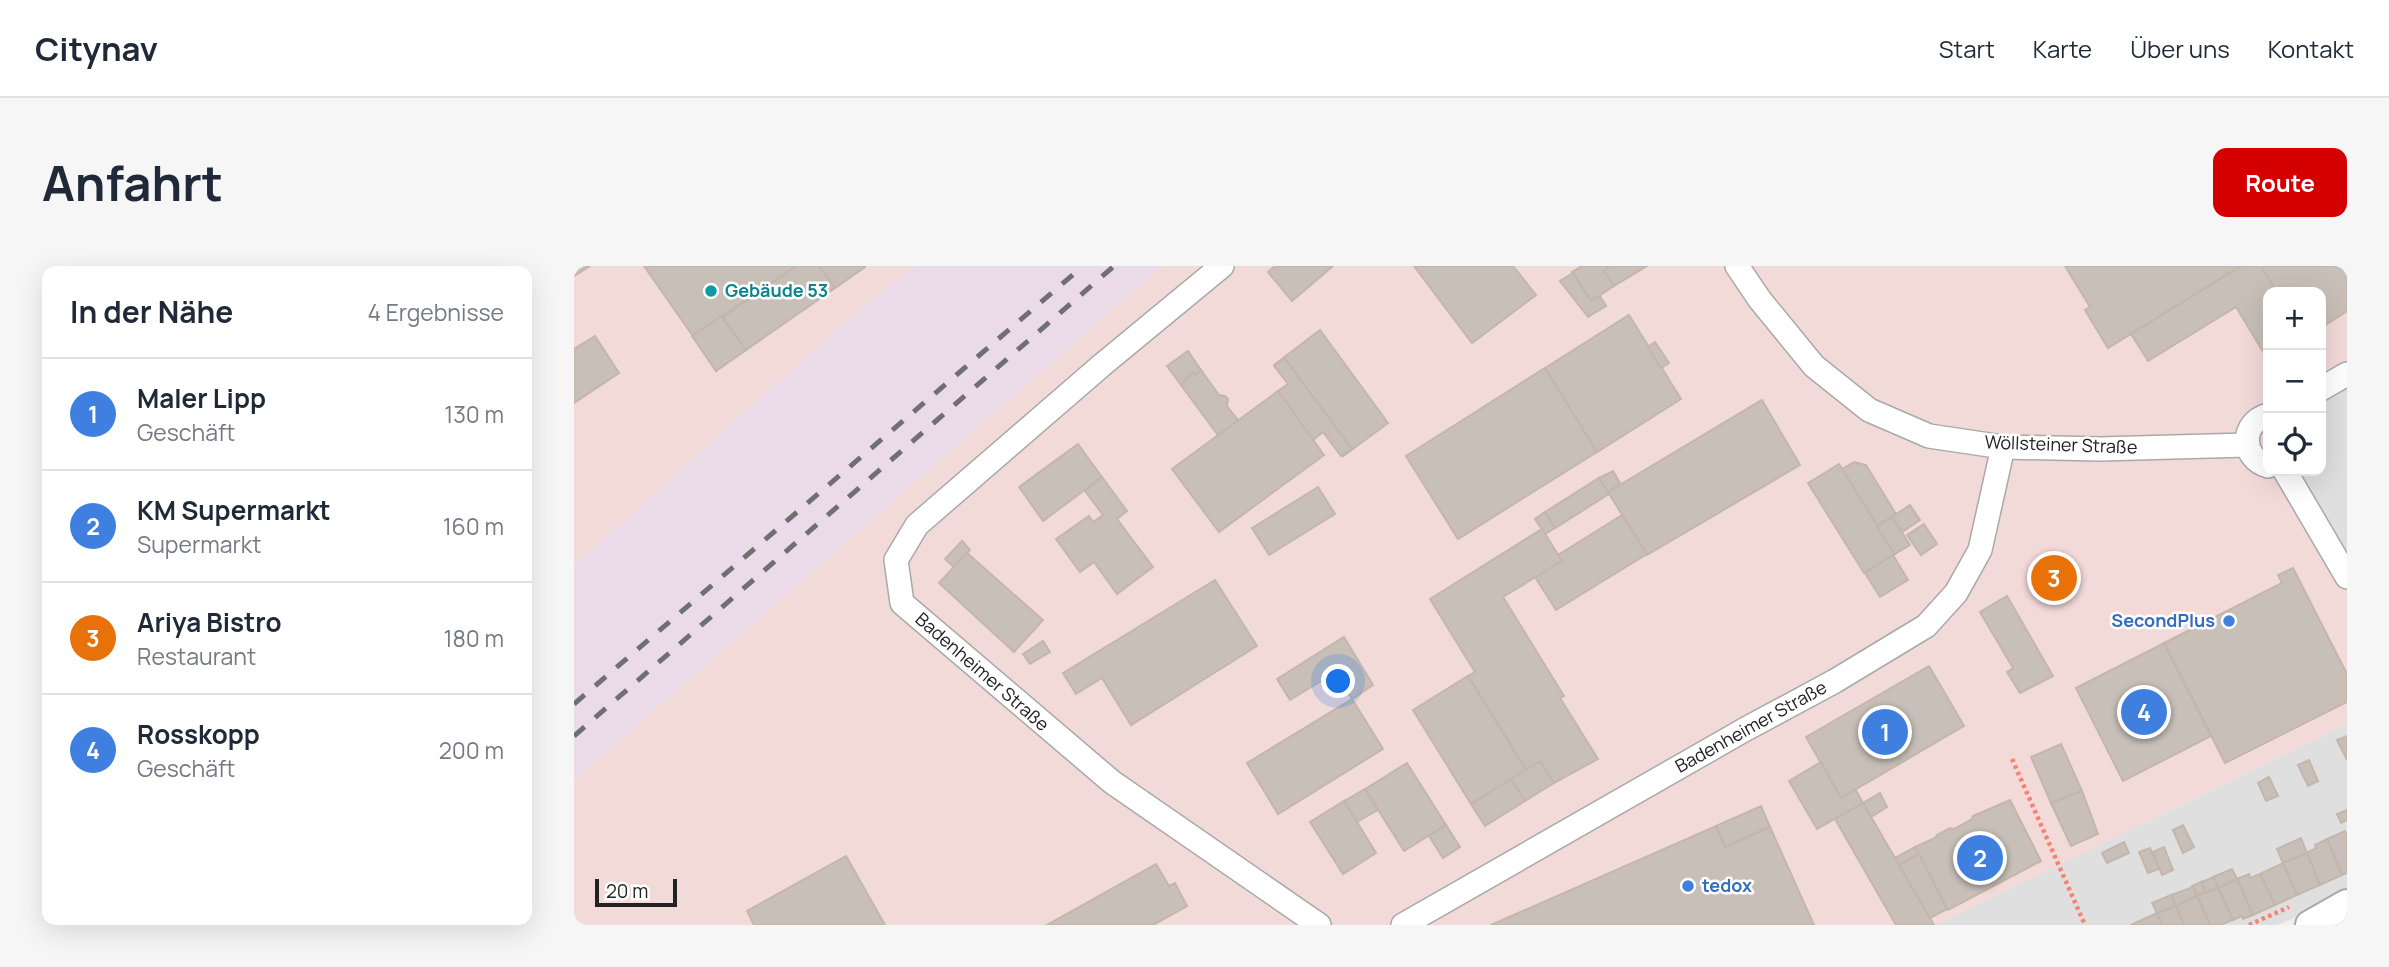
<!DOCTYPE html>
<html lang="de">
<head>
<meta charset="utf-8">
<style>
  body { margin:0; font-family:Manrope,sans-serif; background:#f6f6f7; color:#1f2937 }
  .controls { position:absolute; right:21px; top:21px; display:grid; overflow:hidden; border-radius:14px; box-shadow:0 7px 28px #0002 }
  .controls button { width:63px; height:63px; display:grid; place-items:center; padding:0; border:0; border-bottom:2px solid #e0e1e3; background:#fff; color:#1f2937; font:35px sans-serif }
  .scale { position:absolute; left:21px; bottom:18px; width:82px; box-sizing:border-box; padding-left:7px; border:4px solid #222; border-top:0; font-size:19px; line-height:24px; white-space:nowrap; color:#222; -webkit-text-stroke:5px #fff; paint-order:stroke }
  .you { position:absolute; left:765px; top:416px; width:24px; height:24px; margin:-18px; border:5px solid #fff; border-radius:50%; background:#1a73e8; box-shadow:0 0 0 10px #1a73e833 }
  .badge { display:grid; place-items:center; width:46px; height:46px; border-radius:50%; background:#d40000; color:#fff; font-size:23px; font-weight:700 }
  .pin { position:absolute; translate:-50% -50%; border:4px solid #fff; box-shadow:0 2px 7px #0006 }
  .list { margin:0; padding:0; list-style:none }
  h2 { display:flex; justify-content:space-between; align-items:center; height:91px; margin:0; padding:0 28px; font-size:30px }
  h2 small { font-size:23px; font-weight:400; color:#747a83 }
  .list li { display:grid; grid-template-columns:46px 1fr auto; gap:21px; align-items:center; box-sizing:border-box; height:112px; padding:0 28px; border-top:2px solid #e0e1e3 }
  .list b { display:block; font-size:26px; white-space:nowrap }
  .list p { margin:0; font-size:23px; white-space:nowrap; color:#747a83 }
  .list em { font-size:23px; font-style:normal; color:#747a83 }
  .icon { flex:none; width:38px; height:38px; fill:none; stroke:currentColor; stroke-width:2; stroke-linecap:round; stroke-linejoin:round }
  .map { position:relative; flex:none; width:1773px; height:659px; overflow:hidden; border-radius:14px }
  header { display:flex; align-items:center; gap:42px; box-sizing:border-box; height:98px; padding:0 35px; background:#fff; border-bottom:2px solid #e0e1e3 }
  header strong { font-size:33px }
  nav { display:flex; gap:38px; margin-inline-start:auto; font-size:24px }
  .intro { display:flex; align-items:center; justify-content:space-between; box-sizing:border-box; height:168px; padding:0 42px }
  h1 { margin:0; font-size:49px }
  .button { padding:18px 32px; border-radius:14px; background:#d40000; color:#fff; font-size:24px; font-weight:700 }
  main { display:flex; gap:42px; padding:0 42px }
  aside { flex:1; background:#fff; border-radius:14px; box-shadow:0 7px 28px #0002 }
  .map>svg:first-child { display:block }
  .residential { fill:#e0dfdf }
  .commercial { fill:#f2dad9 }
  .industrial { fill:#ebdbe8 }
  .building { fill:#c7bfb8; stroke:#c4b6ab; stroke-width:2 }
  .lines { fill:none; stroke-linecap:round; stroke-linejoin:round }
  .minor-casing { stroke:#a9a9a9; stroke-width:26 }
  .tertiary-casing { stroke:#a9a9a9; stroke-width:32 }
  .path { stroke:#fa8072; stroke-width:4.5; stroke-dasharray:3.5 3.5; stroke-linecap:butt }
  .minor { stroke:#fff; stroke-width:23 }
  .tertiary { stroke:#fff; stroke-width:28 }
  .rail { stroke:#707070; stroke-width:5; stroke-dasharray:14 14; stroke-linecap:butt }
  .culture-dot { fill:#0f9aa8; stroke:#fff; stroke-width:2.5 }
  .shop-dot { fill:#3f7fe0; stroke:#fff; stroke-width:2.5 }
  .labels { text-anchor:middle; stroke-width:5; stroke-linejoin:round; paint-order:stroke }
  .culture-label { font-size:18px; font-weight:bold; fill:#0d838f; stroke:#fff; text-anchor:start }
  .street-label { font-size:18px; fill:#222; stroke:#fff }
  .shop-label { font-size:18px; font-weight:bold; fill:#366cbe; stroke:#fff; text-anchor:end }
</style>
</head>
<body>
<header>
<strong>Citynav</strong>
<nav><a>Start</a><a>Karte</a><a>Über uns</a><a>Kontakt</a></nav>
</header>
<div class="intro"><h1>Anfahrt</h1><a class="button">Route</a></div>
<main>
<aside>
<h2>In der Nähe<small>4 Ergebnisse</small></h2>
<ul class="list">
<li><span class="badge" style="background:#3f7fe0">1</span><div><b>Maler Lipp</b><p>Geschäft</p></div><em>130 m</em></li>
<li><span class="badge" style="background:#3f7fe0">2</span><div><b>KM Supermarkt</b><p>Supermarkt</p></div><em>160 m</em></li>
<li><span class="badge" style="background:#e8710a">3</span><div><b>Ariya Bistro</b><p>Restaurant</p></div><em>180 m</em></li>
<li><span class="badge" style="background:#3f7fe0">4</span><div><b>Rosskopp</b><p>Geschäft</p></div><em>200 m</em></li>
</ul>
</aside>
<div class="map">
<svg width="1773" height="659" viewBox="0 0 1773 659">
  <rect width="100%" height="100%" fill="#f2efe9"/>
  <g class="residential">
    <polygon points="1773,108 1773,311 1711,205 1747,205 1747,123"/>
    <polygon points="1773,458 1773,630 1703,659 1361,659"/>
  </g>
  <g class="commercial">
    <polygon points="0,0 339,0 252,73 0,300"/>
    <polygon points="588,0 1773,0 1773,108 1747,123 1747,26 1694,26 1694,205 1711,205 1773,311 1773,458 1361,659 0,659 0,514"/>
  </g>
  <polygon class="industrial" points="339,0 588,0 0,514 0,300 252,73"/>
  <g class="building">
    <polygon points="0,0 16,0 0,10"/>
    <polygon points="70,0 222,0 119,70"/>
    <polygon points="222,0 245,0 261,22 172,84 149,51"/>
    <polygon points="245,0 291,0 291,1 261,22"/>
    <polygon points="701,0 759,0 718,35 694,6"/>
    <polygon points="840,0 939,0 962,29 898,77"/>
    <polygon points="1008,0 1036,0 1030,5 1040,20 1017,35 998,6"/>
    <polygon points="1036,0 1073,0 1040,20 1030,5"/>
    <polygon points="1491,0 1667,0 1534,82 1511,44 1516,41"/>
    <polygon points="1667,0 1687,0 1703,26 1694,26 1694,94 1662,41 1574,95 1557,68"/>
    <polygon points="1687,0 1773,0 1773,45 1747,62 1747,26 1703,26"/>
    <polygon points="999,7 1017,35 1026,30 1032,40 1014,51 986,15"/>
    <polygon points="1055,49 1107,133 1023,186 971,102"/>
    <polygon points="147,50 172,84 142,105 118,70"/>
    <polygon points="746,64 814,157 768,191 778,183 710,92 700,99"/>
    <polygon points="21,70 45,107 0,137 0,83"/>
    <polygon points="1081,76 1095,97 1087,102 1074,81"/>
    <polygon points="614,85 627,104 621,109 619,106 607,119 593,100"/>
    <polygon points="710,92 778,183 767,190 749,166 739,174 704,125 714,118 700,100"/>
    <polygon points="971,102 1023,186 884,273 832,190"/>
    <polygon points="627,104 645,129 651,130 654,133 653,140 664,154 644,169 607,119 619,106 621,109"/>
    <polygon points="704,125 750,189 645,266 598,203"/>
    <polygon points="1188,134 1226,199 1073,289 1034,226"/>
    <polygon points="504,178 528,211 469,255 445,221"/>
    <polygon points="1280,196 1292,199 1322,248 1303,260 1268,203"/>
    <polygon points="1265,198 1321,288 1290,307 1234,217"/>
    <polygon points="1039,205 1046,217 1034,226 1025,212"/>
    <polygon points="528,211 553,245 543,253 579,301 543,328 520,296 506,306 482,273 515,250 519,256 529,249 511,225"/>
    <polygon points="1025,212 1035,228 981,262 971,246"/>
    <polygon points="744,221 761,248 695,289 678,262"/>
    <polygon points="1336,239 1346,254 1328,266 1318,251"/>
    <polygon points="971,246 981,262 971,268 961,253"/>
    <polygon points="1048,249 1073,288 982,344 961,311 988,295 984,289"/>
    <polygon points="1318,251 1336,279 1321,288 1303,261"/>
    <polygon points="1350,258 1363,278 1347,289 1333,269"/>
    <polygon points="968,263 988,295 929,331 990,430 986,432 1024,493 980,517 966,495 952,504 894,410 901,406 856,333"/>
    <polygon points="388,275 396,284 380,301 371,293"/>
    <polygon points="393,287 469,354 440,386 365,317"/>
    <polygon points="1488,287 1505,320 1471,337 1455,304"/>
    <polygon points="1319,289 1334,314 1306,331 1291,307"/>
    <polygon points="1719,302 1773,408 1773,436 1651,497 1590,377 1708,317 1704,309"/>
    <polygon points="641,314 683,380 557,459 528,412 502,428 489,407"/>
    <polygon points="1433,330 1479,410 1446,427 1433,406 1439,402 1406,346"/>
    <polygon points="770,371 799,419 778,433 762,406 716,434 703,413"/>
    <polygon points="469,375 476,386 456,398 449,388"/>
    <polygon points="1590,377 1637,470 1549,515 1502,422"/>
    <polygon points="1355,400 1390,460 1267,532 1232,471"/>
    <polygon points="894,410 952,504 897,538 839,444"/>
    <polygon points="778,433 809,483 704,548 673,497"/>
    <polygon points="1773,470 1773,494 1763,474"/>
    <polygon points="1487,478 1508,525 1477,537 1457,491"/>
    <polygon points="1735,494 1744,515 1734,520 1724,499"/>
    <polygon points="966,495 980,517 951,535 937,513"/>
    <polygon points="1247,496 1267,532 1281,523 1289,537 1243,563 1215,515"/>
    <polygon points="833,497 872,559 830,585 791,523"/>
    <polygon points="1695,511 1704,530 1692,535 1684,517"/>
    <polygon points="937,513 951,535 911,560 897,538"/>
    <polygon points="791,523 804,544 783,556 770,535"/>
    <polygon points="1508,525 1524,568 1497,580 1477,537"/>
    <polygon points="1306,527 1313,541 1297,551 1289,537"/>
    <polygon points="1436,534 1467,595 1374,644 1341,581 1361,572 1363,569 1376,562 1380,563 1398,553 1399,550"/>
    <polygon points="770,535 802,587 769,608 736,556"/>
    <polygon points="1289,537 1325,599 1360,659 1322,659 1261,553"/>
    <polygon points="1187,540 1196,561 1151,581 1142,560"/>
    <polygon points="1773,544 1773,554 1767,557 1763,548"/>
    <polygon points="872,559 886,581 869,592 855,570"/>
    <polygon points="1609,559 1620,581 1609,587 1599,564"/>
    <polygon points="1142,560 1151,581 1196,561 1240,659 917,659"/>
    <polygon points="1771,565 1773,570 1773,607 1768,609 1753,573"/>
    <polygon points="1727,572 1733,587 1709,597 1703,583"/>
    <polygon points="1753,573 1768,609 1746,619 1733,587 1742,582 1741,579"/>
    <polygon points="1550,576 1555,587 1533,597 1528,587"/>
    <polygon points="1341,581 1345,588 1325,599 1321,592"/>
    <polygon points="1590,581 1599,604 1588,609 1579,586"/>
    <polygon points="1576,582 1585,603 1574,607 1565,586"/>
    <polygon points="1733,587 1746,619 1723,629 1709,597"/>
    <polygon points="1345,588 1373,643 1356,652 1325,599"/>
    <polygon points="272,590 311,659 180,659 173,645"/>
    <polygon points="1709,597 1723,629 1701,639 1686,608"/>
    <polygon points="582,598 595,620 601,617 613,640 579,659 473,659"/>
    <polygon points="1658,603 1663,613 1644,622 1639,611"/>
    <polygon points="1675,608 1676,612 1686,608 1701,639 1679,649 1663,613"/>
    <polygon points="1640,611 1644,622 1632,627 1627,616"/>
    <polygon points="1663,613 1679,649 1669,653 1668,650 1659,654 1644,622"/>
    <polygon points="1627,616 1632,627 1623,630 1618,620"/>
    <polygon points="1619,621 1623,630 1602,640 1597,629"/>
    <polygon points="1644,622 1659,654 1646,659 1636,659 1623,630"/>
    <polygon points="1597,629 1602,640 1583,647 1578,637"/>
    <polygon points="1623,630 1636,659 1610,659 1602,640"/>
    <polygon points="1602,640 1610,659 1588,659 1583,647"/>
    <polygon points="1583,647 1588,659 1557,659"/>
  </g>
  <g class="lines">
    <defs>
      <g id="minor">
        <polyline points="648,0 528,99 343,259 322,294 328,337 538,516 745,659"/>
        <polyline points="1163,0 1186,34 1240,100 1295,144 1355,170 1429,181 1526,183 1673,179"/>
        <polyline points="1747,123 1773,108"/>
        <path d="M1694,149C1666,157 1667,192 1694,200"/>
        <polyline points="1711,205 1773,311"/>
        <polyline points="829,659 1170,464 1261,415 1352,360 1382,327 1406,284 1429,181"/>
      </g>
      <polyline id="tertiary" points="1736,659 1773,638"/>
    </defs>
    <use href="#minor" class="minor-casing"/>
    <use href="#tertiary" class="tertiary-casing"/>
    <g class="path">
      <polyline points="1438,493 1511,659"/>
      <polyline points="1675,659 1715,641"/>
    </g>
    <use href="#minor" class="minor"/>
    <use href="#tertiary" class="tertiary"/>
    <g class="rail">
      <polyline points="0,438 509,0"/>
      <polyline points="0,470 540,0"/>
    </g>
  </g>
  <circle class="culture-dot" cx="137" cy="25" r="7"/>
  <g class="shop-dot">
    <circle cx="1655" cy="355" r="7"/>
    <circle cx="1114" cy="620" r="7"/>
  </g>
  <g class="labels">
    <g class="culture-label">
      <text x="151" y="31">Gebäude 53</text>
    </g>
    <g class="street-label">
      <text transform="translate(1487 179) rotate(2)" y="6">Wöllsteiner Straße</text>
      <text transform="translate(408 406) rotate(41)" y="6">Badenheimer Straße</text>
      <text transform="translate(1177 461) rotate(-29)" y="6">Badenheimer Straße</text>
    </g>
    <g class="shop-label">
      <text x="1641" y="361">SecondPlus</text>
      <text x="1128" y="626" text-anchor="start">tedox</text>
    </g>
  </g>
</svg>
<div class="controls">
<button>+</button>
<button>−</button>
<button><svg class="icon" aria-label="locate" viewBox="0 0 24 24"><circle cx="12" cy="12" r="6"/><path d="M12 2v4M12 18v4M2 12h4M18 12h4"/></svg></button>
</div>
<div class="scale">20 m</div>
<div class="you"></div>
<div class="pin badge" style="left:1311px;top:466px;background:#3f7fe0">1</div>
<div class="pin badge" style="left:1406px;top:592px;background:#3f7fe0">2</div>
<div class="pin badge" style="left:1480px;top:312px;background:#e8710a">3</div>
<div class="pin badge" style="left:1570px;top:446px;background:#3f7fe0">4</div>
</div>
</main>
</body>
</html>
